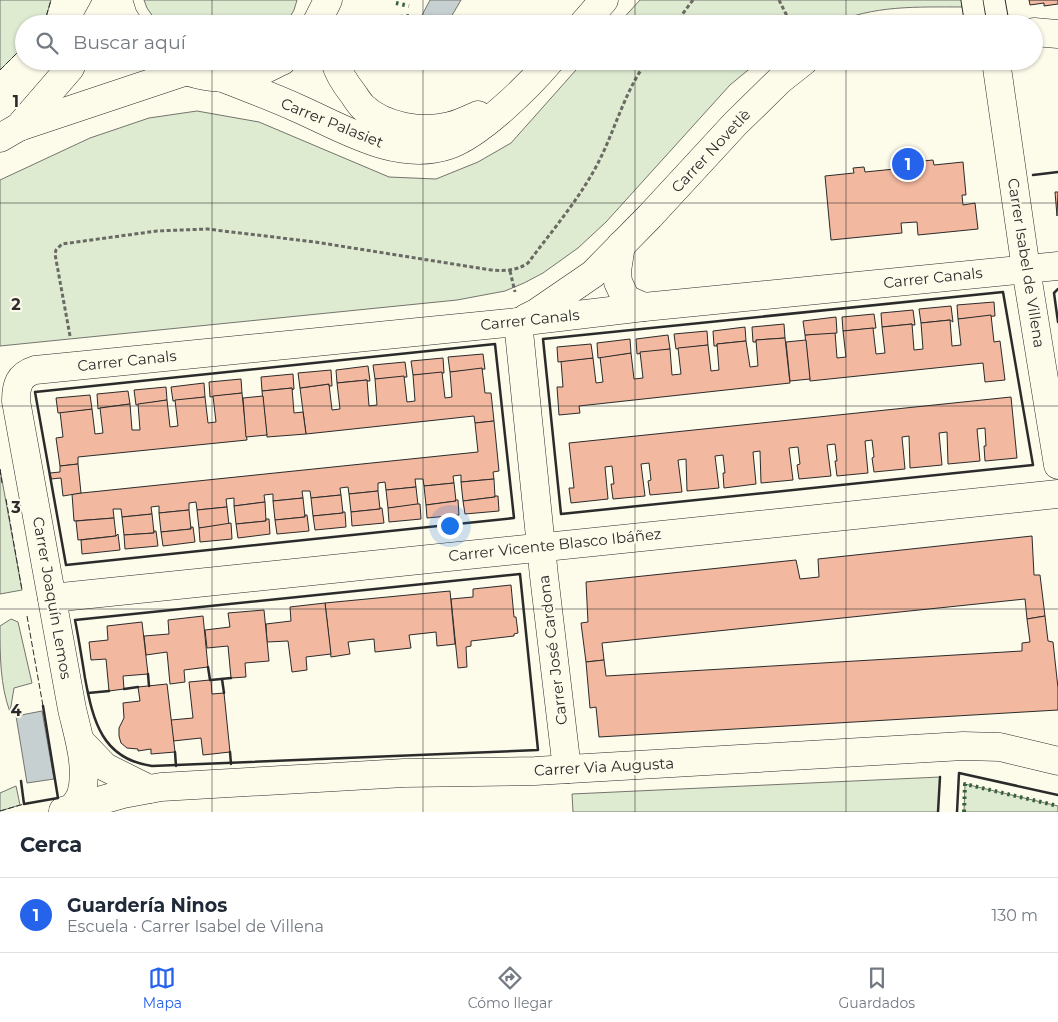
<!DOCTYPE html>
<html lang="es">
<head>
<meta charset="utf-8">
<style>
  body { margin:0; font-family:Montserrat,sans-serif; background:#f6f6f7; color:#1f2937 }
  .you { position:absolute; left:449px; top:525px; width:18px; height:18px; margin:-12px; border:4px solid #fff; border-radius:50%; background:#1a73e8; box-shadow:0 0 0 8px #1a73e833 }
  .badge { display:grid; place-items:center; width:32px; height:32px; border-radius:50%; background:#2563eb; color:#fff; font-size:16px; font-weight:700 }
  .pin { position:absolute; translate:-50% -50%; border:2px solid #fff; box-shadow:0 1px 5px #0006 }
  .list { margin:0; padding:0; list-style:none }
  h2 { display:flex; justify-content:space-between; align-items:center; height:65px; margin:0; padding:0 20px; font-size:21px }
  h2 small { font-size:16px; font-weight:400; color:#747a83 }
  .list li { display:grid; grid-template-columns:32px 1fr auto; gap:15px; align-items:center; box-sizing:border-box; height:75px; padding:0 20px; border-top:1px solid #e0e1e3 }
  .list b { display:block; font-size:19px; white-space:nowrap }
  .list p { margin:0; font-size:16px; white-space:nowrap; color:#747a83 }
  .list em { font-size:16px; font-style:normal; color:#747a83 }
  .icon { flex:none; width:28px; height:28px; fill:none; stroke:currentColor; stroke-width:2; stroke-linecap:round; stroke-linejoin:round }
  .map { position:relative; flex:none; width:1058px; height:812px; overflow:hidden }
  .search { position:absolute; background:#fff; box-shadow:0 1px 4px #0004; left:15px; right:15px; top:15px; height:55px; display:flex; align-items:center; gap:12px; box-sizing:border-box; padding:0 18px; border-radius:28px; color:#747a83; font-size:19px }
  .sheet { height:140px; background:#fff }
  nav { display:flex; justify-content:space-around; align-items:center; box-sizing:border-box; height:70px; border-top:1px solid #e0e1e3; background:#fff; font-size:14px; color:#747a83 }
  nav a { display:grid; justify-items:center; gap:2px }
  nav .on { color:#2563eb }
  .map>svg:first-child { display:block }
  .green { fill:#deebd1; stroke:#74746e }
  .water { fill:#c7d0d0; stroke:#74746e }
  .building { fill:#f2b8a0; stroke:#2b2b2b }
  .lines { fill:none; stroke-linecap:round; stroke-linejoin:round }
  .pedestrian-casing { stroke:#2b2b2b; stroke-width:23 }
  .minor-casing { stroke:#2b2b2b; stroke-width:29 }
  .secondary-casing { stroke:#2b2b2b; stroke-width:29 }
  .path { stroke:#6a6964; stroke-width:3; stroke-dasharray:4 2.5; stroke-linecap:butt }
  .pedestrian { stroke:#fdfbea; stroke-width:21 }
  .minor { stroke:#fdfbea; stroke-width:28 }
  .secondary { stroke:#fdfbea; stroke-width:28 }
  .hedge { stroke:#34623c; stroke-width:4; stroke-dasharray:2.5 4; stroke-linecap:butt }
  .fence { stroke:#2b2b2b; stroke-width:1; stroke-dasharray:6 2.5; stroke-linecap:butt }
  .wall { stroke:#2b2b2b; stroke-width:2.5 }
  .grid { fill:none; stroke:#2b2b2b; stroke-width:1; stroke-opacity:0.55 }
  .labels { text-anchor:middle; stroke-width:4; stroke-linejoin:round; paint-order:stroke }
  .street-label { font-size:15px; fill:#2b2b2b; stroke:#fdfbea }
  .grid-label { font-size:16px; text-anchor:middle; font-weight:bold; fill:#2b2b2b; stroke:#fdfbea; stroke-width:4; stroke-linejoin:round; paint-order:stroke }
</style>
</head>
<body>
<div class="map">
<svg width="1058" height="812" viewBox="0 0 1058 812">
  <rect width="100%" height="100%" fill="#fdfbea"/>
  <g class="green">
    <polygon points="0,0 51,0 44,24 24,24 24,46 0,70"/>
    <polygon points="144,0 297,0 294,10 286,24 158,24 147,8"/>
    <path d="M640,0H962V7C918,7 873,5 832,24H618Z"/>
    <polygon points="584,61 759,61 730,85 606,222 578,248 543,273 524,283 505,291 457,300 0,346 0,180 90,138 149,118 197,111 259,122 389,177 436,179 478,162 511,143"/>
    <polygon points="0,469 22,590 0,594"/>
    <path d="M11,619L18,622L32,683L14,688L10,712C0,685 0,655 0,626Z"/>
    <polygon points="940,777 938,812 573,812 572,794"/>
    <polygon points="965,784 1058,806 1058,812 964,812"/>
    <polygon points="16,786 20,805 0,811 0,793"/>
  </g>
  <g class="water">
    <polygon points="430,0 461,0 447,24 421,24 421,17"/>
    <polygon points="42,711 54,779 27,783 16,716"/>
  </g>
  <g class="building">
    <polygon points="1029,0 1058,0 1058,4 1044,6 1044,3 1030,5"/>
    <polygon points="933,160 934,165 963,162 966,195 962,195 963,205 975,203 978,229 918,235 917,222 901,223 902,233 831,240 825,176 854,173 853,168 864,167 865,172 924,166 923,161"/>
    <polygon points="1055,192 1058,192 1057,216"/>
    <polygon points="994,302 995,316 958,319 957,305"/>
    <polygon points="951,306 953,322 950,320 921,323 919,309"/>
    <polygon points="913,310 915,325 912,325 912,324 882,327 881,313"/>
    <polygon points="874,314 876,328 843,331 842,317"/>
    <polygon points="991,315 994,342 1000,341 1005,380 985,382 983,363 810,381 805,335 835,332 837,358 846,357 843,331 873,328 876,354 885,353 882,327 912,324 914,350 923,349 921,323 950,320 952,346 961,345 958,319"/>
    <polygon points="836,317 837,333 805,335 803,321"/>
    <polygon points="784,324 785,338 756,340 756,342 753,342 752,327"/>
    <polygon points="745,327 746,341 717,344 717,346 714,346 713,331"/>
    <polygon points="707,331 708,345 676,349 674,334"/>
    <polygon points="668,335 670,349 637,354 636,339"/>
    <polygon points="785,338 790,383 579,406 580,413 559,415 557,387 563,387 561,361 593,358 596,383 603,382 600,357 631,353 634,379 643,378 640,352 670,349 672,375 681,374 678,348 708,345 711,371 719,370 717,344 746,341 750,367 758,366 756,340"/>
    <polygon points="630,339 631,353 598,358 597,343"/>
    <polygon points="806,340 810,379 790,381 786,342"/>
    <polygon points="591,344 593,358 558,362 557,347"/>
    <polygon points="483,354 485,369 450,372 448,357"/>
    <polygon points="443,358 444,373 413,375 411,361"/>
    <polygon points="405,362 407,377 375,379 373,365"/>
    <polygon points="368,366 370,381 367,381 367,380 337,383 336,370"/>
    <polygon points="482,368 485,393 491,393 494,421 475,423 474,416 306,434 300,388 329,384 332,410 340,409 337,383 367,380 369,406 377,405 375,379 404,376 407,402 415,401 413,375 442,372 445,398 452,397 450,372"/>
    <polygon points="331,370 332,386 329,386 329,384 300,388 298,373"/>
    <polygon points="293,374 294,389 292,390 292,388 262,391 261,377"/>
    <polygon points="241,379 242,393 210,397 209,382"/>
    <polygon points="204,383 205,397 173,401 171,387"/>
    <polygon points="166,387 167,400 136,405 134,390"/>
    <polygon points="292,388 294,413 303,412 306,434 267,437 262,391"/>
    <polygon points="128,391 130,404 100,408 98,409 97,394"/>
    <polygon points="242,393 247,440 78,457 78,464 60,466 56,438 63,437 60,412 92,409 95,434 103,433 100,408 130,404 132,430 140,430 138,404 167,400 170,427 178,426 175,400 205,397 208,423 216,422 213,396"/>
    <polygon points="90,395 92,409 58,413 56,398"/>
    <polygon points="263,396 267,435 246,437 243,398"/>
    <polygon points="1011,397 1017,458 985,461 984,446 986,446 985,428 977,429 980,461 948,464 947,432 939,433 942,465 910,468 909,436 902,437 905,469 874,472 872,458 874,457 872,440 865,441 868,473 837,476 835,461 837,461 835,444 827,445 831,476 799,479 797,465 800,464 798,447 789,448 793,480 761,483 760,451 753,452 756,484 724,488 723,473 725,473 723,455 715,456 719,488 687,491 686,459 678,460 682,492 650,495 648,481 651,480 649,463 641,464 645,496 613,499 611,484 614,484 612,466 605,467 608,499 571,503 569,488 574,488 569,443"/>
    <polygon points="494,421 499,471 493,472 494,479 461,482 461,475 453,476 454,483 424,486 423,479 415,479 416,487 386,490 385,482 378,483 378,491 349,494 348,487 340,488 341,495 311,498 310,491 302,491 303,498 273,501 273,494 264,495 265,502 234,506 234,498 226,499 227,507 197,510 196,502 189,503 189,510 159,513 159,506 151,507 152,514 122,517 121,509 113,509 114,518 74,521 72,494 478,452 475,423"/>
    <polygon points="78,464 81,493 63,496 61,478 51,479 50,473 60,472 60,466"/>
    <polygon points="494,479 495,497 463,501 461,482"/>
    <polygon points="454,483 456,501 426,505 424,486"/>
    <polygon points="416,487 418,505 388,508 386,490"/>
    <polygon points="378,491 380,509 351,512 349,494"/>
    <polygon points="341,495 343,513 313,516 311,498"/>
    <polygon points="495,496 498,496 499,511 465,514 463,501 495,497"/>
    <polygon points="303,498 305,517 275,520 273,501"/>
    <polygon points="455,500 458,500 459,515 427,518 426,505 456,501"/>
    <polygon points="265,502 266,521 236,524 234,506"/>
    <polygon points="417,504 420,504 421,519 389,522 388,508"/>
    <polygon points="227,507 229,525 199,528 197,510"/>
    <polygon points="380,508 382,508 384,523 352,526 351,512 380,509"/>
    <polygon points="189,510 191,529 161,532 159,513"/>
    <polygon points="343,512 345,512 346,527 315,530 313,516 343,513"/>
    <polygon points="152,514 154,533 124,535 122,517"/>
    <polygon points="305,515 307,515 309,531 277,534 275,520 305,517"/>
    <polygon points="114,518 116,536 78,540 76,521"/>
    <polygon points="266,519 269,519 270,534 238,538 236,524 266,521"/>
    <polygon points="231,523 232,539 200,542 199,528"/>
    <polygon points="191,527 193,527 195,542 163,546 161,532 191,529"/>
    <polygon points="154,531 156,531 158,546 125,549 124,535 154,533"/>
    <polygon points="118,534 120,550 82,554 81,540 116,536"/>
    <polygon points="1032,536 1034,575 1040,575 1045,616 1027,619 1025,599 602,643 604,660 586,662 581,623 588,622 586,582 796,560 800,579 819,577 818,559"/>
    <polygon points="511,585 514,617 516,617 518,633 514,634 514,636 471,641 471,646 466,647 467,667 458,668 451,599 473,597 473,589"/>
    <polygon points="450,591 455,644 437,646 436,632 409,635 411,648 375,652 374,639 348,642 350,654 331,657 325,603"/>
    <polygon points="325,603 331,654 306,657 307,670 292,672 288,641 267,642 266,624 291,621 290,607"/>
    <polygon points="264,610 269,661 245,663 246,677 231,678 228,646 207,648 205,630 230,627 228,613"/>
    <polygon points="203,616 208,667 184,670 185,682 170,684 167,652 146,655 144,636 169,634 168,620"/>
    <polygon points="1045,616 1048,641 1053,642 1058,688 1058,710 599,737 596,707 590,708 586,662 604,660 606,676 1022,651 1022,643 1030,642 1027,619"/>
    <polygon points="142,622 148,674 123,676 124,689 109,691 106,659 91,660 89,642 108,640 107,626"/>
    <polygon points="210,680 211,680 212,694 224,693 230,752 203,755 201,738 173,741 171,720 193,718 189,682"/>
    <polygon points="167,684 175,752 151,754 151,749 138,751 138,749 127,748 121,743 119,736 119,728 124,718 123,703 140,701 138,687"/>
  </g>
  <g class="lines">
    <defs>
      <g id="pedestrian">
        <polyline points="972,0 975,19"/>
        <polyline points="994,0 997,17"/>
      </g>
      <g id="minor">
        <polyline points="583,24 604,0"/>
        <polyline points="1034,32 1058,34"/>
        <path d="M335,61C338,73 346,85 354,95C356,98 359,103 363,107C384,127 422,133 450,126C459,124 469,119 478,115"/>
        <polyline points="996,61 1026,269 1058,465"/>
        <path d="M223,78C248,88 273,97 297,108C343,128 397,163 449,145C480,134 528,87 550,61"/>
        <polyline points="621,245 617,271 618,282 626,299 644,307"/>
        <polyline points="526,318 536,313 593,274 650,216 735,124 780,80 804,61"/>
        <polyline points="518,322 544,576 567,769"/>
        <polyline points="52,598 1058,494"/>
        <polyline points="81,742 105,767 149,789"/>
        <path d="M72,809C75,804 79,800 81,795C89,768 78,735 72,709L16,401C16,385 19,375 35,370L518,322L644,307L1058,266"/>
        <polyline points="63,811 123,794 161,787 404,773 535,771 963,746 1000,747 1058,761"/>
      </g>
      <g id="secondary">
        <polyline points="118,0 123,16 128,24"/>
        <polyline points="95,24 108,0"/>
        <polyline points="316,24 328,0"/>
        <path d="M167,63C195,77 223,82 254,74C263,71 273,65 282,61"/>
        <polyline points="19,127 70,68 73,61"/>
        <polyline points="0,138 19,127 184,72"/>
      </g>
    </defs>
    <use href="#pedestrian" class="pedestrian-casing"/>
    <use href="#minor" class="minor-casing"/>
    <use href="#secondary" class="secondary-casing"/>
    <g class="path">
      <polyline points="779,0 791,24"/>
      <polyline points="675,24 693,0"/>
      <polyline points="510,271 515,292"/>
      <path d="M70,336L55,254L56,250L62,244L157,231L207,229L315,242L491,270C505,271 516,271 528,263C554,228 583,195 602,155C617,123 626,90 647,61"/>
    </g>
    <use href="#pedestrian" class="pedestrian"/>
    <use href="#minor" class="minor"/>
    <use href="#secondary" class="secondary"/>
    <g class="hedge">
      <polyline points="396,3 409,6"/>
      <polyline points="409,23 392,18 409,16"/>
      <polyline points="964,812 965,784 1058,806"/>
    </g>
    <g class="fence">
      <polyline points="44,24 51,0"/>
      <polyline points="0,70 24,46"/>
      <polyline points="0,469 2,483"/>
      <polyline points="6,499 22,590"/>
      <polyline points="27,616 43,706"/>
      <polyline points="0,811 24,804"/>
    </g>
    <g class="wall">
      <polyline points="1033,175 1058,172"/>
      <polyline points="1058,289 1054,293 1058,322"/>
      <polygon points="1003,292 1033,465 561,514 543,339"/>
      <polygon points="495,344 514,518 66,565 35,392"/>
      <path d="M520,574L538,750L152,766C102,759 93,721 85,678C82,659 79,640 75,620Z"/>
      <polyline points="208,667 210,680"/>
      <polyline points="148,674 149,686"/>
      <polyline points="222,679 224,693"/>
      <polyline points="211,680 231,678"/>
      <polyline points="124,689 138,687"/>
      <polyline points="88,693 109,691"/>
      <polyline points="175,752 176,766"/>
      <polyline points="230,752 231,764"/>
      <polyline points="21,781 24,804 58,798 43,706"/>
      <polyline points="938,812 940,777"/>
      <polyline points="957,812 959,773 1058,795"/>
    </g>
  </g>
  <path class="grid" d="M212,0V24M423,0V24M635,0V24M846,0V24M212,61V812M423,61V812M635,61V812M846,61V812M0,203H1058M0,406H1058M0,609H1058"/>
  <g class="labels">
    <g class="street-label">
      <text transform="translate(332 123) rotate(22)" y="5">Carrer Palasiet</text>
      <text transform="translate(711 151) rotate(-47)" y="5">Carrer Novetlè</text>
      <text transform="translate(1026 263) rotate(81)" y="5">Carrer Isabel de Villena</text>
      <text transform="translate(933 278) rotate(-6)" y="5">Carrer Canals</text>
      <text transform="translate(530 320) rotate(-6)" y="5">Carrer Canals</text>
      <text transform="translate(127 361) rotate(-6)" y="5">Carrer Canals</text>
      <text transform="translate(555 545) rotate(-6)" y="5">Carrer Vicente Blasco Ibáñez</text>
      <text transform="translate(52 598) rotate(80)" y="5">Carrer Joaquín Lemos</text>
      <text transform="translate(553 650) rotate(-97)" y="5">Carrer José Cardona</text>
      <text transform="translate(604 767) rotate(-3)" y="5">Carrer Via Augusta</text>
    </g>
  </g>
  <g class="grid-label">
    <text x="16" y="107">1</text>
    <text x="16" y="310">2</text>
    <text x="16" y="513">3</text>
    <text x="16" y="716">4</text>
  </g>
</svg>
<div class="you"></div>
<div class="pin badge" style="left:908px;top:164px">1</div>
<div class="search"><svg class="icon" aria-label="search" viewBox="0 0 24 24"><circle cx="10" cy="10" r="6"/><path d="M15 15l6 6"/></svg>Buscar aquí</div>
</div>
<section class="sheet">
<h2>Cerca<small></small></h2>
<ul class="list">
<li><span class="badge">1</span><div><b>Guardería Ninos</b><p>Escuela · Carrer Isabel de Villena</p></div><em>130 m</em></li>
</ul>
</section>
<nav>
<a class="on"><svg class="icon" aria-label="map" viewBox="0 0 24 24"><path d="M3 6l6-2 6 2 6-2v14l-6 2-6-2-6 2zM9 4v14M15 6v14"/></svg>Mapa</a>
<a><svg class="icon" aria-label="directions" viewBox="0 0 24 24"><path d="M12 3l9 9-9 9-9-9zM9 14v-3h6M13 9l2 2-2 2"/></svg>Cómo llegar</a>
<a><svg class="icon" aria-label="saved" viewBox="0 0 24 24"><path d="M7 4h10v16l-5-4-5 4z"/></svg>Guardados</a>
</nav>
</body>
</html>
